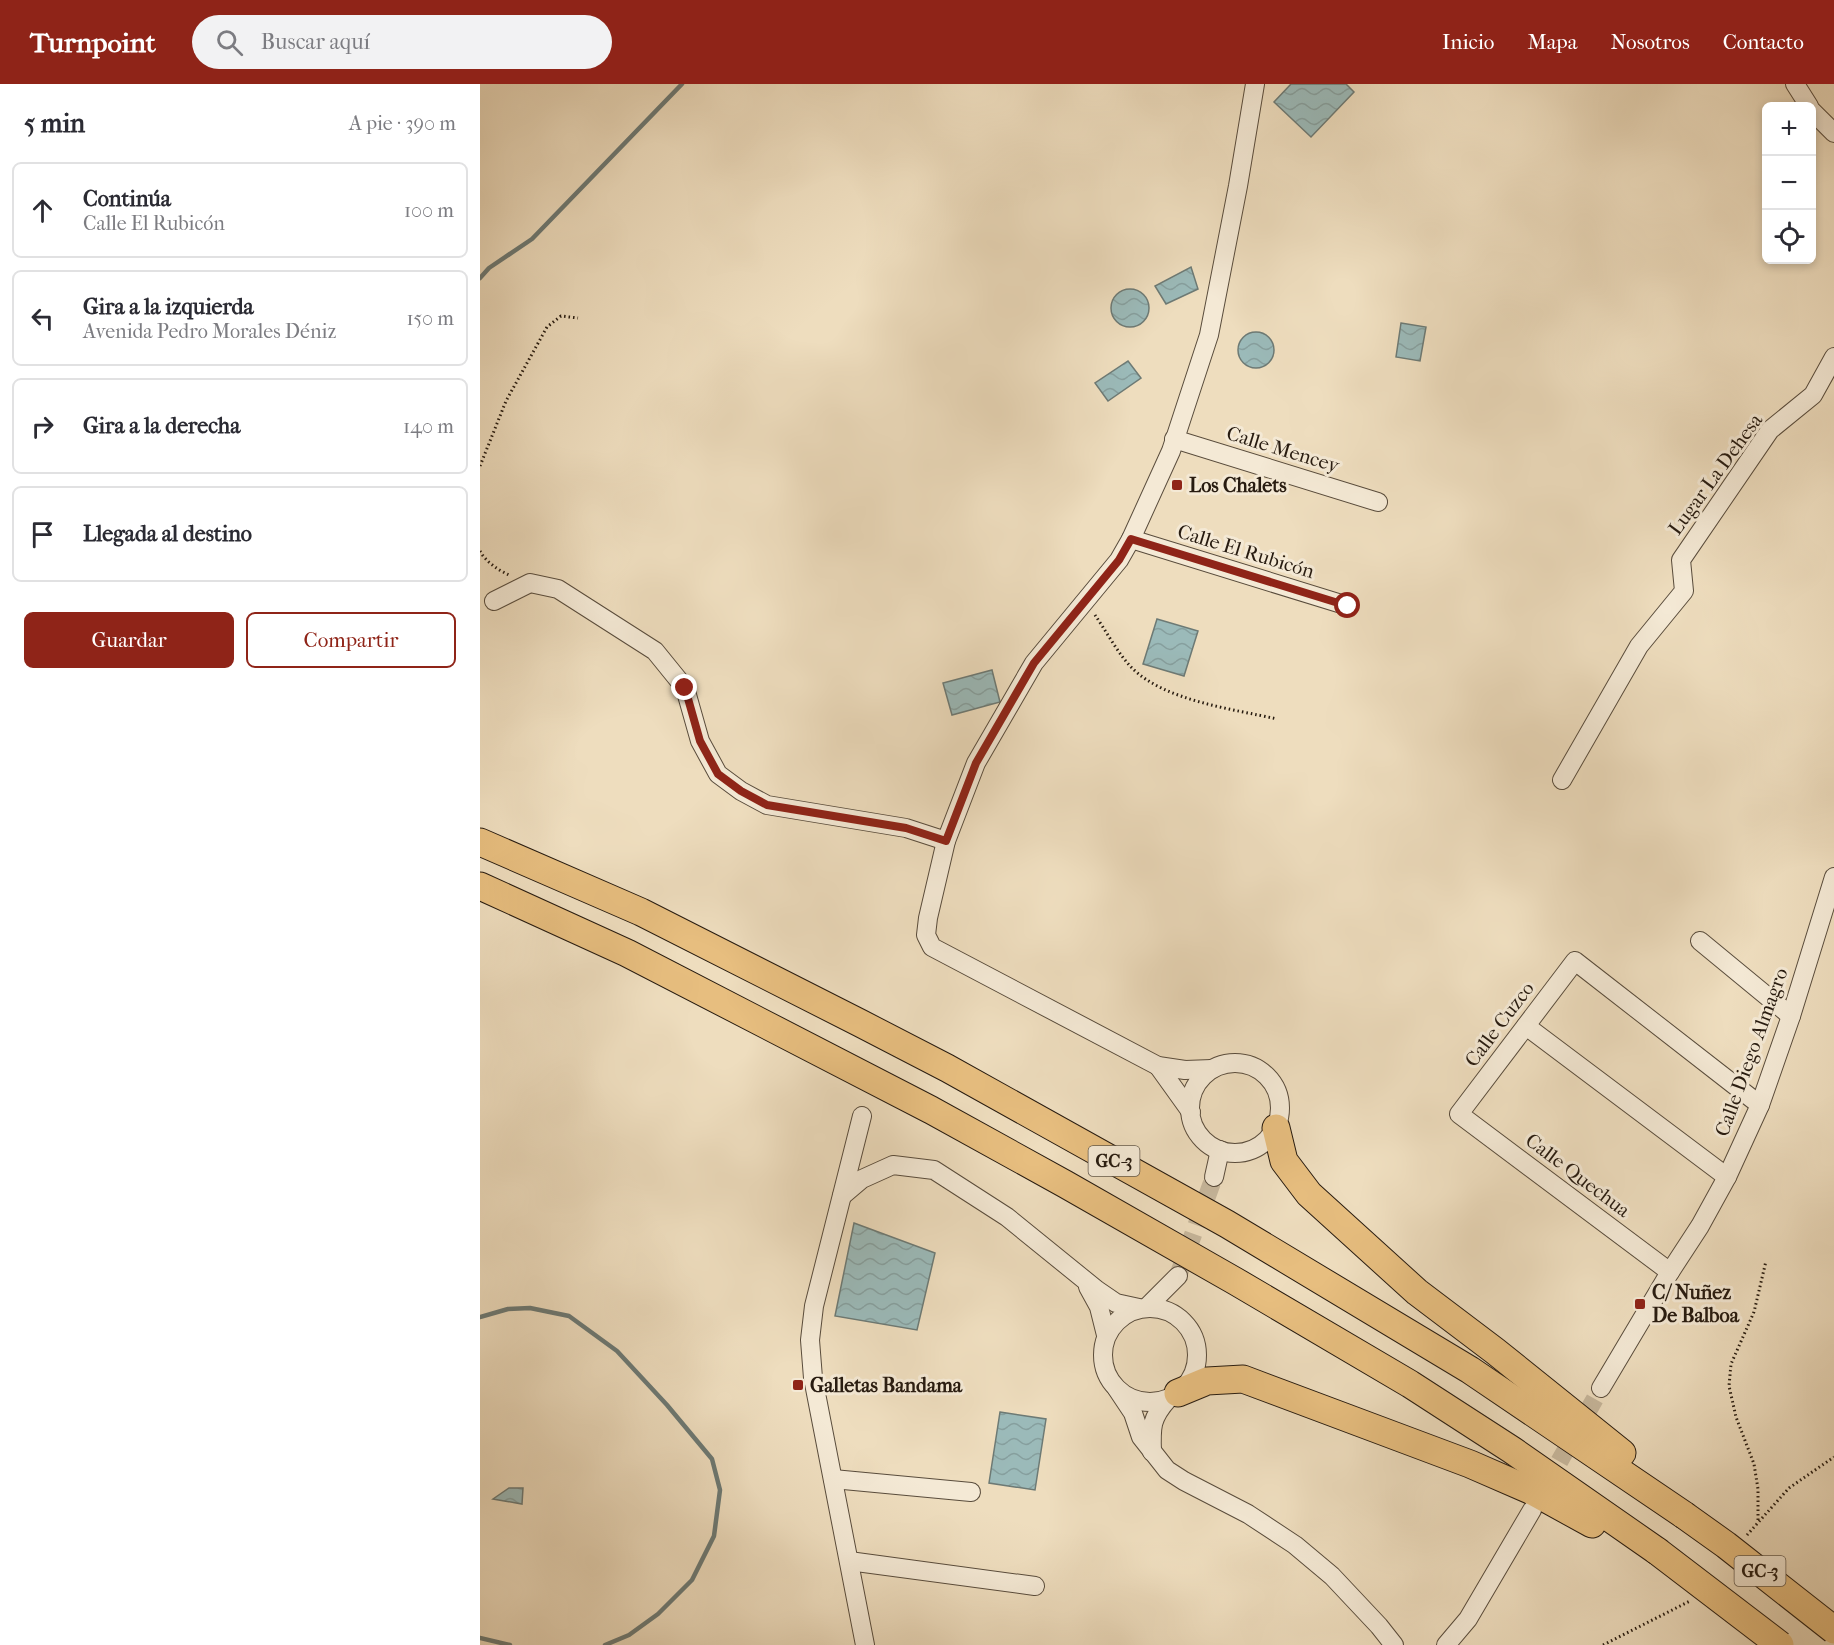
<!DOCTYPE html>
<html lang="es">
<head>
<meta charset="utf-8">
<style>
  body { margin:0; font-family:"IM FELL French Canon",serif; background:#f2f2f3; color:#2b2b33 }
  .controls { position:absolute; right:18px; top:18px; display:grid; overflow:hidden; border-radius:9px; box-shadow:0 3px 9px #0003 }
  .controls button { width:54px; height:54px; display:grid; place-items:center; padding:0; border:0; border-bottom:2px solid #e1e1e2; background:#fff; color:#2b2b33; font:30px sans-serif }
  .stop { position:absolute; width:18px; height:18px; margin:-14px; border:4px solid #8f2418; border-radius:50%; background:#fff }
  .stop.end { background:#8f2418; border-color:#fff; box-shadow:0 2px 6px #0008 }
  .list { margin:0; padding:0; list-style:none }
  h2 { display:flex; justify-content:space-between; align-items:center; height:78px; margin:0; padding:0 24px; font-size:26px }
  h2 small { font-size:20px; font-weight:400; color:#7c7c81 }
  .list li { display:grid; grid-template-columns:39px 1fr auto; gap:18px; align-items:center; box-sizing:border-box; height:96px; margin:0 12px 12px; padding:0 12px; border:2px solid #e1e1e2; border-radius:9px }
  .list b { display:block; font-size:22px; white-space:nowrap }
  .list p { margin:0; font-size:20px; white-space:nowrap; color:#7c7c81 }
  .list em { font-size:20px; font-style:normal; color:#7c7c81 }
  .actions { display:flex; gap:12px; padding:18px 24px }
  .actions a { flex:1; padding:14px 0; border:2px solid #8f2418; border-radius:9px; text-align:center; font-size:21px; color:#8f2418 }
  .actions .main { background:#8f2418; color:#fff }
  .icon { flex:none; width:33px; height:33px; fill:none; stroke:currentColor; stroke-width:2; stroke-linecap:round; stroke-linejoin:round }
  .map { position:relative; flex:none; width:1354px; height:1561px; overflow:hidden }
  header { display:flex; align-items:center; gap:36px; box-sizing:border-box; height:84px; padding:0 30px; background:#8f2418; color:#fff }
  header strong { font-size:28px }
  nav { display:flex; gap:33px; margin-inline-start:auto; font-size:21px }
  .search { width:420px; height:54px; background:#f2f2f3; display:flex; align-items:center; gap:15px; box-sizing:border-box; padding:0 21px; border-radius:33px; color:#7c7c81; font-size:22px }
  main { display:flex }
  aside { flex:1; background:#fff }
  .map>svg:first-child { display:block }
  .water { fill:url(#water-waves); stroke:#6d7a75; stroke-width:1.5 }
  .lines { fill:none; stroke-linecap:round; stroke-linejoin:round }
  .stream { stroke:#6d7a75; stroke-width:4.5 }
  .minor-tunnel { stroke:#c6b69b; stroke-width:18; stroke-dasharray:18 9; stroke-linecap:butt }
  .minor-casing { stroke:#594c3c; stroke-width:20 }
  .highway-casing { stroke:#271b10; stroke-width:29 }
  .path { stroke:#271b10; stroke-width:3; stroke-dasharray:1.5 3; stroke-linecap:butt }
  .minor { stroke:#f4e9d5; stroke-width:18 }
  .highway { stroke:#e7be7f; stroke-width:27 }
  .highway-bridge-casing { stroke:#271b10; stroke-width:29; stroke-linecap:butt }
  .highway-bridge { stroke:#e7be7f; stroke-width:27 }
  .route { stroke:#8f2418; stroke-width:8 }
  .poi-dot { fill:#8f2418; stroke:#f4e9d5; stroke-width:2 }
  .labels { text-anchor:middle; stroke-width:6; stroke-linejoin:round; paint-order:stroke }
  .shield { fill:#f4e9d5; stroke:#64594b; stroke-width:1.5 }
  .shield-label { font-size:18px; font-weight:bold; fill:#271b10 }
  .street-label { font-size:20px; fill:#271b10; stroke:#f4e9d5 }
  .poi-label { font-size:20px; font-weight:bold; fill:#271b10; stroke:#f4e9d5; text-anchor:start }
</style>
</head>
<body>
<header>
<strong>Turnpoint</strong>
<div class="search"><svg class="icon" aria-label="search" viewBox="0 0 24 24"><circle cx="10" cy="10" r="6"/><path d="M15 15l6 6"/></svg>Buscar aquí</div>
<nav><a>Inicio</a><a>Mapa</a><a>Nosotros</a><a>Contacto</a></nav>
</header>
<main>
<aside>
<h2>5 min<small>A pie · 390 m</small></h2>
<ul class="list">
<li><svg class="icon" aria-label="ahead" viewBox="0 0 24 24"><path d="M12 20V5M6 11l6-6 6 6"/></svg><div><b>Continúa</b><p>Calle El Rubicón</p></div><em>100 m</em></li>
<li><svg class="icon" aria-label="left" viewBox="0 0 24 24"><path d="M17 20v-9H6M10 6l-5 5 5 5"/></svg><div><b>Gira a la izquierda</b><p>Avenida Pedro Morales Déniz</p></div><em>150 m</em></li>
<li><svg class="icon" aria-label="right" viewBox="0 0 24 24"><path d="M7 20v-9h11M14 6l5 5-5 5"/></svg><div><b>Gira a la derecha</b></div><em>140 m</em></li>
<li><svg class="icon" aria-label="arrive" viewBox="0 0 24 24"><path d="M6 21V4h12l-3 4 3 4H6"/></svg><div><b>Llegada al destino</b></div></li>
</ul>
<div class="actions"><a class="main">Guardar</a><a>Compartir</a></div>
</aside>
<div class="map">
<svg width="1354" height="1561" viewBox="0 0 1354 1561">
  <defs>
    <pattern id="water-waves" width="16" height="10" patternUnits="userSpaceOnUse" patternTransform="scale(1.5)"><rect width="16" height="10" fill="#9bbab9"/><path d="M0 5q4-4 8 0t8 0" fill="none" stroke="#869f9e"/></pattern>
  </defs>
  <rect width="100%" height="100%" fill="#eeddbe"/>
  <filter id="stains"><feTurbulence type="fractalNoise" baseFrequency=".00333" numOctaves="4"/><feColorMatrix values="0 0 0 0 .2 0 0 0 0 .09 0 0 0 0 .02 0 0 0 .5 -.17"/></filter>
  <radialGradient id="worn" r=".72"><stop offset=".6" stop-color="#630" stop-opacity="0"/><stop offset="1" stop-color="#630" stop-opacity=".3"/></radialGradient>
  <g class="water">
    <polygon points="811,0 866,0 874,8 831,53 794,18"/>
    <polygon points="711,183 718,205 686,220 675,202"/>
    <circle cx="650" cy="224" r="19"/>
    <polygon points="921,239 946,243 940,277 916,273"/>
    <circle cx="776" cy="266" r="18"/>
    <polygon points="648,277 661,294 628,317 615,299"/>
    <polygon points="677,535 718,547 704,592 663,580"/>
    <polygon points="512,586 520,618 472,631 463,599"/>
    <polygon points="374,1139 455,1169 437,1246 355,1232"/>
    <polygon points="520,1328 566,1335 555,1406 509,1399"/>
    <polygon points="29,1404 43,1404 42,1420 13,1415"/>
  </g>
  <g class="lines">
    <g class="stream">
      <polyline points="0,194 9,184 52,155 202,0"/>
      <polyline points="0,1233 28,1225 50,1224 89,1232 137,1267 187,1321 232,1375 240,1406 234,1452 212,1496 178,1530 149,1551 125,1561"/>
      <polyline points="0,1554 30,1561"/>
    </g>
    <g class="minor-tunnel">
      <polyline points="698,1192 734,1093"/>
      <polyline points="1066,1401 1121,1304"/>
    </g>
    <defs>
      <g id="minor">
        <polyline points="1315,0 1329,22"/>
        <polyline points="1332,27 1354,49"/>
        <polyline points="694,355 898,418"/>
        <polyline points="651,455 868,522"/>
        <polyline points="14,517 50,499 78,505 175,567 205,604 220,657 238,690 261,707 287,721 426,744 466,757"/>
        <polyline points="1082,696 1159,562 1204,507 1201,476 1290,346 1333,311 1354,273"/>
        <polyline points="1220,857 1311,932"/>
        <polyline points="1046,942 1247,1093"/>
        <circle cx="755" cy="1024" r="45"/>
        <polyline points="678,982 711,1028"/>
        <polyline points="732,985 705,986 678,982 452,863 446,851 448,834 466,757 496,679 554,579 639,476 651,455 691,367 729,251 758,102 775,0"/>
        <polyline points="382,1032 334,1222 330,1256 333,1294 385,1561"/>
        <polyline points="734,1093 740,1066"/>
        <polyline points="362,1112 382,1095 413,1081 454,1086 527,1133 617,1206 636,1219 659,1224"/>
        <polyline points="1190,1188 979,1030 1095,877 1280,1021"/>
        <polyline points="608,1203 619,1223 626,1251"/>
        <polyline points="667,1223 698,1192"/>
        <circle cx="670" cy="1271" r="47"/>
        <polyline points="1121,1304 1190,1188 1220,1142 1247,1093 1280,1021 1311,932 1354,793"/>
        <polyline points="637,1305 653,1329 661,1353 687,1386 704,1397 768,1430 815,1461 852,1492 899,1542 914,1561"/>
        <path d="M672,1368C671,1343 671,1334 688,1315"/>
        <polyline points="353,1395 491,1408"/>
        <polyline points="369,1477 555,1502"/>
        <polyline points="966,1561 988,1535 1052,1426"/>
      </g>
      <g id="highway">
        <polyline points="0,758 161,828 380,939 467,984 747,1140 990,1286 1204,1431"/>
        <polyline points="0,802 147,869 451,1026 585,1100 755,1197 930,1300 1032,1366 1177,1467"/>
        <polyline points="796,1044 804,1077 829,1110 937,1208 1015,1267 1142,1369"/>
        <polyline points="698,1309 727,1297 763,1295 990,1380 1052,1407 1112,1440"/>
      </g>
    </defs>
    <use href="#minor" class="minor-casing"/>
    <use href="#highway" class="highway-casing"/>
    <g class="path">
      <polyline points="0,382 26,317 67,243 81,232 98,234"/>
      <path d="M0,467C5,477 18,486 29,491"/>
      <path d="M615,531C626,547 639,571 652,584C685,617 753,625 797,635"/>
      <polyline points="1278,1436 1278,1405 1274,1380 1256,1333 1249,1302 1251,1280 1274,1228 1286,1177"/>
      <polyline points="1267,1451 1309,1404 1354,1373"/>
      <polyline points="1123,1561 1210,1517"/>
    </g>
    <use href="#minor" class="minor"/>
    <use href="#highway" class="highway"/>
    <defs>
      <g id="highway-bridge">
        <polyline points="1204,1431 1246,1461 1354,1546"/>
        <polyline points="1177,1467 1300,1561"/>
      </g>
    </defs>
    <use href="#highway-bridge" class="highway-bridge-casing"/>
    <use href="#highway-bridge" class="highway-bridge"/>
  </g>
  <g class="lines">
    <polyline class="route" points="205,604 220,657 238,690 261,707 287,721 426,744 466,757 496,679 554,579 639,476 651,455 868,522"/>
  </g>
  <g class="poi-dot">
    <rect x="691" y="395" width="12" height="12" rx="3"/>
    <rect x="1154" y="1214" width="12" height="12" rx="3"/>
    <rect x="312" y="1295" width="12" height="12" rx="3"/>
  </g>
  <g class="labels">
    <g class="shield">
      <rect x="608.5" y="1062" width="51" height="30" rx="4.5"/>
      <rect x="1254.5" y="1472" width="51" height="30" rx="4.5"/>
    </g>
    <g class="shield-label">
      <text x="634" y="1083">GC-3</text>
      <text x="1280" y="1493">GC-3</text>
    </g>
    <g class="street-label">
      <text transform="translate(803 365) rotate(17)" y="7">Calle Mencey</text>
      <text transform="translate(1235 390) rotate(-54)" y="7">Lugar La Dehesa</text>
      <text transform="translate(766 467) rotate(17)" y="7">Calle El Rubicón</text>
      <text transform="translate(1019 940) rotate(-53)" y="7">Calle Cuzco</text>
      <text transform="translate(1271 968) rotate(-70)" y="7">Calle Diego Almagro</text>
      <text transform="translate(1098 1091) rotate(37)" y="7">Calle Quechua</text>
    </g>
    <g class="poi-label">
      <text x="709" y="408">Los Chalets</text>
      <text x="1172" y="1215">C/ Nuñez<tspan x="1172" dy="23">De Balboa</tspan></text>
      <text x="330" y="1308">Galletas Bandama</text>
    </g>
  </g>
  <rect width="100%" height="100%" filter="url(#stains)"/>
  <rect width="100%" height="100%" fill="url(#worn)"/>
</svg>
<div class="controls">
<button>+</button>
<button>−</button>
<button><svg class="icon" aria-label="locate" viewBox="0 0 24 24"><circle cx="12" cy="12" r="6"/><path d="M12 2v4M12 18v4M2 12h4M18 12h4"/></svg></button>
</div>
<div class="stop" style="left:868px;top:522px"></div>
<div class="stop end" style="left:205px;top:604px"></div>
</div>
</main>
</body>
</html>
